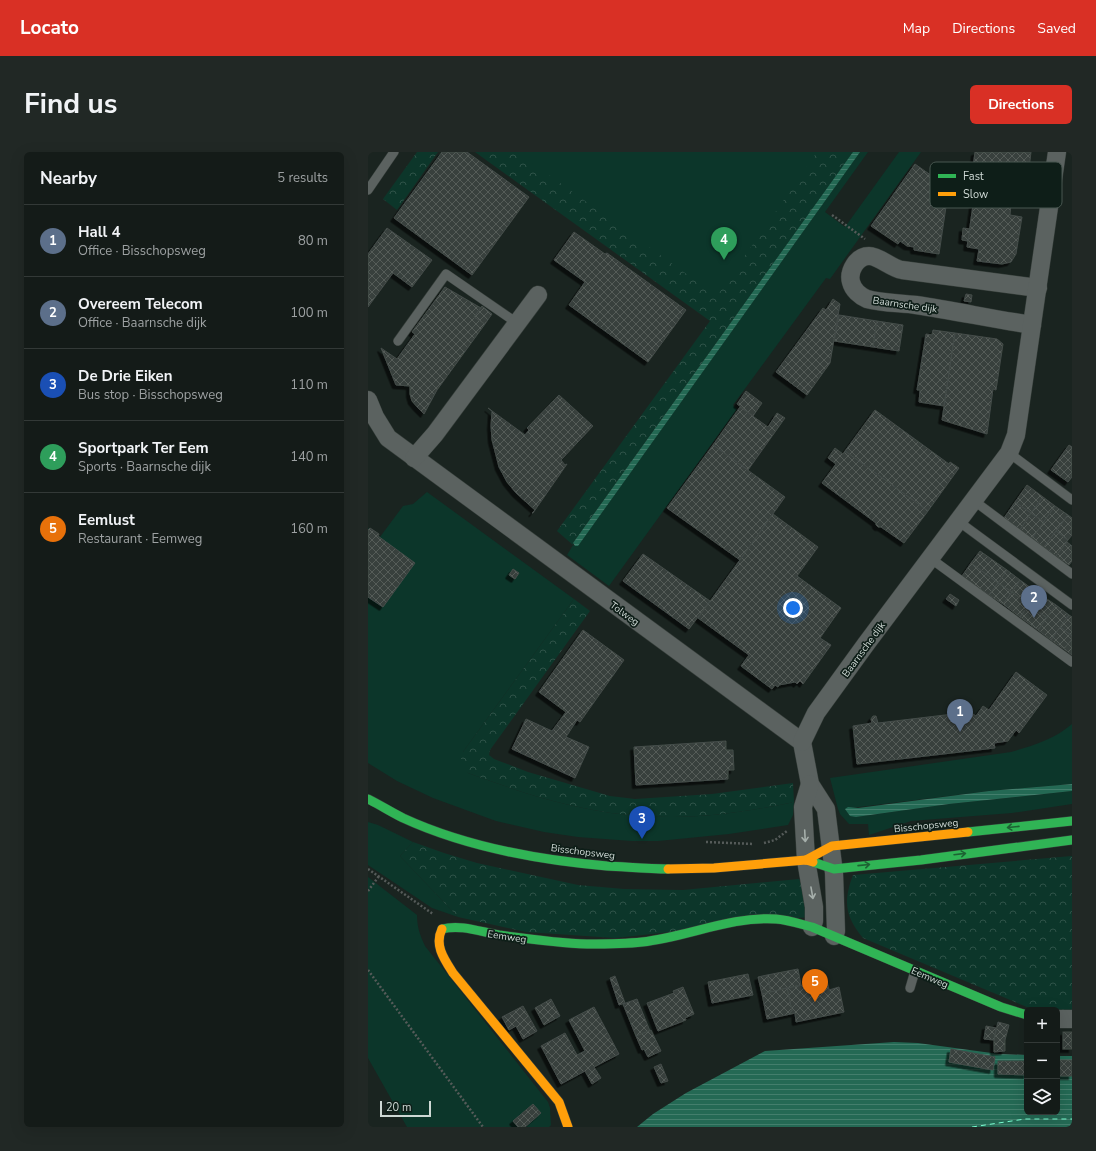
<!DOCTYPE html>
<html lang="en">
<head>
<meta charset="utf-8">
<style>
  body { margin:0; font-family:"Nunito Sans",sans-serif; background:#212825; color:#f1f3f6 }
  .controls { position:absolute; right:12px; bottom:12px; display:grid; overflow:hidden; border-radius:6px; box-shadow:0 4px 16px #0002 }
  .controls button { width:36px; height:36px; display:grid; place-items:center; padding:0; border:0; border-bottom:1px solid #333937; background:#141b18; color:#f1f3f6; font:20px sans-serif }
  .scale { position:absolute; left:12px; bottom:10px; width:51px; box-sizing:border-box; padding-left:4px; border:2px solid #ced8d4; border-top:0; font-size:11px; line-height:14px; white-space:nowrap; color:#ced8d4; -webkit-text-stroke:3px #0e1e18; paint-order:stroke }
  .you { position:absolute; left:425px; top:456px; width:14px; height:14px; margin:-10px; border:3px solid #fff; border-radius:50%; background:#1a73e8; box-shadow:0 0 0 6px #1a73e833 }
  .badge { display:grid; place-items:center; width:26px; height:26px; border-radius:50%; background:#d93025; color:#fff; font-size:13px; font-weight:700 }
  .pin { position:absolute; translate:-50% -33px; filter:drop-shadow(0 1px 2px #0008) }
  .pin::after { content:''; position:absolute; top:21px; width:14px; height:12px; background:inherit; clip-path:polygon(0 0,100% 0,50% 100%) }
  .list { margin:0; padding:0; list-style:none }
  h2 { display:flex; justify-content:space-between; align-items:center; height:52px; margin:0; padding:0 16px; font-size:17px }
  h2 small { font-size:13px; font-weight:400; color:#9da1a2 }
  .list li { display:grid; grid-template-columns:26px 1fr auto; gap:12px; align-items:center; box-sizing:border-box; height:72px; padding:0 16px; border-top:1px solid #333937 }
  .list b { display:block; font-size:15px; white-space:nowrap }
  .list p { margin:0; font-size:13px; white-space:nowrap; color:#9da1a2 }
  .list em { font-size:13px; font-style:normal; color:#9da1a2 }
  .icon { flex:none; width:22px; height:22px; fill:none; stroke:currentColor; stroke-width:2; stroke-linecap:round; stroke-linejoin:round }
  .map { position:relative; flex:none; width:704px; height:975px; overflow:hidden; border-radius:6px }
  header { display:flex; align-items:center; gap:24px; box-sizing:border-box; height:56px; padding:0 20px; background:#d93025; color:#fff }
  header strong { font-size:19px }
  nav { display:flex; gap:22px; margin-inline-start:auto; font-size:14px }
  .intro { display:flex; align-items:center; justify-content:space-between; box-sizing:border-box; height:96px; padding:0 24px }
  h1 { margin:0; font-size:28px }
  .button { padding:10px 18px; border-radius:6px; background:#d93025; color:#fff; font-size:14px; font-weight:700 }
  main { display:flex; gap:24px; padding:0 24px }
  aside { flex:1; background:#141b18; border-radius:6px; box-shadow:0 4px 16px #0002 }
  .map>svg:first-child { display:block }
  .green { fill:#0c362a }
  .forest { fill:url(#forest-crowns) }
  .water { fill:url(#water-rules) }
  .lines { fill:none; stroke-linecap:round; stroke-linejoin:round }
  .ferry { stroke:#78fdd0; stroke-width:1; stroke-dasharray:5 4; stroke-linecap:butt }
  .building { fill:url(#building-cross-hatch); stroke:#444c49; filter:url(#shadow) }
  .lane-casing { stroke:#363e3a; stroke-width:10 }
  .street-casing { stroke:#363e3a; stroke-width:19 }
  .fast-casing { stroke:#363e3a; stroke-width:10 }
  .slow-casing { stroke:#363e3a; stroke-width:10 }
  .path { stroke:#555b59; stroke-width:2.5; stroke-dasharray:2 2; stroke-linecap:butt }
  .lane { stroke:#5b6260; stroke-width:9 }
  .street { stroke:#5b6260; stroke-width:18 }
  .fast { stroke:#30b455; stroke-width:9 }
  .slow { stroke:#ff9f0a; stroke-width:9 }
  .oneway { stroke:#1d6233 }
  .oneway2 { stroke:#a6afab }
  .labels { text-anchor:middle; stroke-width:3.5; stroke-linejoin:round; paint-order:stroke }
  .street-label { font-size:10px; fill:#ced8d4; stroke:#0e1e18 }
  .key { fill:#0e1e18; stroke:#485650; stroke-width:1 }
  .key-label { font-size:11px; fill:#ced8d4 }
</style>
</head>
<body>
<header>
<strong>Locato</strong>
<nav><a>Map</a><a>Directions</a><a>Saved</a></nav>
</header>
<div class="intro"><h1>Find us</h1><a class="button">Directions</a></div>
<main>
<aside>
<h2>Nearby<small>5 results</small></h2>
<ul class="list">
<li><span class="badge" style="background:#5c6f8a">1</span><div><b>Hall 4</b><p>Office · Bisschopsweg</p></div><em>80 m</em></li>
<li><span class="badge" style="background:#5c6f8a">2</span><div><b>Overeem Telecom</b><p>Office · Baarnsche dijk</p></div><em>100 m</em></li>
<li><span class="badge" style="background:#1a4fb4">3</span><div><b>De Drie Eiken</b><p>Bus stop · Bisschopsweg</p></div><em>110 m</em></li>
<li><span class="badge" style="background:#2e9e5b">4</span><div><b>Sportpark Ter Eem</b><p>Sports · Baarnsche dijk</p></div><em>140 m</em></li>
<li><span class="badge" style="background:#e8710a">5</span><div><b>Eemlust</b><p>Restaurant · Eemweg</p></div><em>160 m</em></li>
</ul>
</aside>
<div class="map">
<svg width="704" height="975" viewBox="0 0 704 975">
  <defs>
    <pattern id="forest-crowns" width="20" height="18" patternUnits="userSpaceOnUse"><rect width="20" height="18" fill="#0c362a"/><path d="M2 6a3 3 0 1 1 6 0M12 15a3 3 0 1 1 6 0" fill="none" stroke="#2e5248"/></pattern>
    <pattern id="water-rules" width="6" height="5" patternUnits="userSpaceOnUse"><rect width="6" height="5" fill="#246954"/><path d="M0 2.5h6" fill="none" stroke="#437e6c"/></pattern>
    <pattern id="building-cross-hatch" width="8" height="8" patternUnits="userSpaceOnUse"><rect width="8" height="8" fill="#39413e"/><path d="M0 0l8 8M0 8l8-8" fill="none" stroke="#545c59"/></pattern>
    <filter id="shadow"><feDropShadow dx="-3.5" dy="3.5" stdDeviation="0" flood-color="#0009"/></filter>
  </defs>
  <rect width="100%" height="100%" fill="#1a2420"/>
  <g class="green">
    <polygon points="148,0 500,0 457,60 477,75 531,0 553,0 462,127 458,126 365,253 369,257 241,434 199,403 205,393 208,394 374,164"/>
    <path d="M59,340L206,447L95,600L100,621C157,642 215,661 276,664C326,668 378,660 426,650L425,663L420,673L361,682L290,689H264L210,685L176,680L128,669L65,646L29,629L0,611V376L12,385L35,354L45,352Z"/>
    <path d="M704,572V632L621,639L483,656L488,665L581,652L704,639V652L644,661L543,669L501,683L500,672H481L472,662L470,657L462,626L643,600C664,594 687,587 704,572Z"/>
    <polygon points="0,670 10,673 45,690 32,704 90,765 64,756 0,713"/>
    <path d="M0,725L49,763C49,775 52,783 57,794L180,950L182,956L183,973L181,975H39L0,906Z"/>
  </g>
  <g class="forest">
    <polygon points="49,0 70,0 29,58 15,47"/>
    <polygon points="107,0 149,0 349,144 449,0 485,0 205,391 205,393 189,379 342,169"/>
    <path d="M206,447L222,459L122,598L121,603L126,607L160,620L242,644L267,647L344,642L425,631L426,650C378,660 326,668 276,664C215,661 157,642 100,621C93,614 91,610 95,600Z"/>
    <polygon points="45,690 76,701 109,711 210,733 256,737 315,738 431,727 442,749 440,765 247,786 158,780 90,765 32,704"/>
    <path d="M704,704V862L689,858H666L495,786C477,764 475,750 485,723Z"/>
  </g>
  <g class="water">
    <polygon points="485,0 492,0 210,394 207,394 205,391"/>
    <polygon points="704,632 704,639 581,652 488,665 482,664 477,657 480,655 490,656 621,639"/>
    <polygon points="526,890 550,891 631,902 659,903 659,960 689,960 689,904 704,904 704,975 269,975 285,962 318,941 397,899"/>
  </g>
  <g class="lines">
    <polyline class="ferry" points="604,975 657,967 704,967"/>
  </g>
  <g class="building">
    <polygon points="74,0 99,0 161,45 104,123 26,66"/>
    <polygon points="607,0 663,0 659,34 656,35 643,33 643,37 603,31"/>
    <polygon points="547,12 574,31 562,47 567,51 571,46 579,48 571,102 546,98 546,95 539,94 532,89 530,92 503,74"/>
    <polygon points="606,46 643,52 642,63 654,65 648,102 643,110 634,112 609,109 611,97 599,95"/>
    <polygon points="19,76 64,108 44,135 25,121 0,155 0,102"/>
    <polygon points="595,76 602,77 600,89 594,88"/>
    <polygon points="206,80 237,102 239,101 318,158 280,210 201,153 217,130 186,108"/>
    <polygon points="77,135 113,156 106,165 117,172 69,238 56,262 50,256 44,249 42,242 42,234 28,233 13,196 29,207 47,182 44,180"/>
    <polygon points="598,142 604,143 603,150 596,149"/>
    <polygon points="465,147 472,152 462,211 439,243 408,220 455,156 458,158"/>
    <polygon points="114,154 124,162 117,172 106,165"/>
    <polygon points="471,163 509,169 505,195 466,189"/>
    <polygon points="509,169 535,173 531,199 505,195"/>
    <polygon points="565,178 587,181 576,254 551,250 552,238 549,238 558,182 564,183"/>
    <polygon points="587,181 629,187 635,192 628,238 625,237 619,282 574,268"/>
    <polygon points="378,239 394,251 385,264 369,252"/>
    <polygon points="191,243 225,274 193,308 197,313 199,312 165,361 164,361 167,358 148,341 139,330 131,315 124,288 123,274 124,259 120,256 157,283 161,278 159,276"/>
    <polygon points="372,255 400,275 409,261 417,266 380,318 345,293"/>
    <polygon points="507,258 581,312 582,310 591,316 560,359 477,299"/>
    <polygon points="345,293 417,345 372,408 299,356"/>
    <polygon points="701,293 704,295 704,325 700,330 683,318"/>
    <polygon points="467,296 475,302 477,299 560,359 536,391 513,375 510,375 508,373 508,371 454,331 468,312 460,306"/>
    <polygon points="659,333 675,345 663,361 647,350"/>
    <polygon points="675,345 687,354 676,370 663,361"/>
    <polygon points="647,350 663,361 652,378 636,366"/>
    <polygon points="687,354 700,363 676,395 664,386"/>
    <polygon points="663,361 676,370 664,386 652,378"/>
    <polygon points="405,362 450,395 429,424 473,456 452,486 463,493 435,532 432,529 429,532 427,530 411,533 410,535 407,533 404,537 373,514 381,503 330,466"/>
    <polygon points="700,363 704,366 704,383 700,388 688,379"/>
    <polygon points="2,376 11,382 10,384 47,411 15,455 0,445 0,378"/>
    <polygon points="688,379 700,388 688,404 676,395"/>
    <polygon points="699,390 704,394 704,409 701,413 688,404"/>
    <polygon points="612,399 639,418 630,431 603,411"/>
    <polygon points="275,402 342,449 321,477 255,429"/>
    <polygon points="603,411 630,431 621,443 594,424"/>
    <polygon points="145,417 151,421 147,427 141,423"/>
    <polygon points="639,418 652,428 644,440 630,431"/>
    <polygon points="652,428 670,441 661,453 644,440"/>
    <polygon points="630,431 644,440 635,452 621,443"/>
    <polygon points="644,440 661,453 652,465 635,452"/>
    <polygon points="670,441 688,453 679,466 661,453"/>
    <polygon points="582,442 591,448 588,454 578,447"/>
    <polygon points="661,453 679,466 670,478 652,465"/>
    <polygon points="688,453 701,463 683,488 670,478"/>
    <polygon points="701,463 704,465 704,484 692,475"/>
    <polygon points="692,475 704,484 704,487 696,497 683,488"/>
    <polygon points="215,478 256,508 212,570 209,568 198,585 221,595 207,626 144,597 158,567 184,579 198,560 171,540"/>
    <polygon points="704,487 704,503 696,497"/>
    <polygon points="648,520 679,543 651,581 648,578 640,589 626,591 627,596 489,612 485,574 504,571 503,567 505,564 508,564 510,571 602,560 608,564 615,554 621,558"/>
    <polygon points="358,589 358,598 365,598 366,618 360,618 360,627 268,633 266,595"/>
    <polygon points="430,817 433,833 403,840 399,823"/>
    <polygon points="454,820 456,829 459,828 461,838 471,835 476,860 428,870 427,861 423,862 422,860 424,859 419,836 445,831 443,822"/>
    <polygon points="380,822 385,843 344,851 340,830"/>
    <polygon points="399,823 403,840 394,842 390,825"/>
    <polygon points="247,824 257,851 251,853 242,826"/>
    <polygon points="315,835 326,862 317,866 318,868 290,879 279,851 306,841 305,839"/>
    <polygon points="419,836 424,859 422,860 423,862 399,867 394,842"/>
    <polygon points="183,847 192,864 176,873 167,856"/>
    <polygon points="269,847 282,879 268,884 255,852"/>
    <polygon points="155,854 169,879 155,887 148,874 141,878 134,865"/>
    <polygon points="226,855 251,902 226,915 233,926 224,932 217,919 193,932 173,894 197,881 209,903 217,899 201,868"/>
    <polygon points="630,870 641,873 637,888 637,899 626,900 626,888"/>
    <polygon points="618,874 628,876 626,888 616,887"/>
    <polygon points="283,878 293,899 280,905 276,897 274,898 268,884"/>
    <rect x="695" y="880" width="9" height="17"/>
    <polygon points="583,897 627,905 625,918 581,910"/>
    <rect x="689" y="908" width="15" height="16"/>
    <polygon points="630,909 659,909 659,923 630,922"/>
    <polygon points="293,912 300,929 293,931 286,915"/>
    <polygon points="165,952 173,961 157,975 150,975 145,969"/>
  </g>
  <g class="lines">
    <defs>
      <g id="lane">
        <polyline points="0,38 26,0"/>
        <polyline points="30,189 78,122 149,171"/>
        <polyline points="641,301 704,348"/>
        <polyline points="605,348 704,422"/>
        <polyline points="590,369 704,453"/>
        <polyline points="562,406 704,510"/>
        <polyline points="542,836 547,819"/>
      </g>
      <g id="street">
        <path d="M664,173C625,167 587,159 548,153C533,151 513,151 499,147C492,144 485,138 483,130C480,119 489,104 501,104C511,104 523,116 534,118L670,136"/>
        <polyline points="0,248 7,265 20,286 434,590 442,632 458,657 466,721 468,779 466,784"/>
        <polyline points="46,306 67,282 170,143"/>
        <polyline points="434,590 448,561 498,492 641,301 648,283 689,0"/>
        <polyline points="442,632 435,655 438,708 446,755 446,769 444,775"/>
        <polyline points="689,867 704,867"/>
      </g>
      <g id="fast">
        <path d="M0,647C12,653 23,660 35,666C98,695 170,708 239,714C260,715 280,717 300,717"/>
        <polyline points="600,680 704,669"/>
        <polyline points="445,710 466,717 553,708 704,688"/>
        <path d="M74,777C93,772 113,780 131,783C160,787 190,791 219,792C237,792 256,792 274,790C319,785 363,764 408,767C421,768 432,772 444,775L633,855L659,863"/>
      </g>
      <g id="slow">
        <polyline points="438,708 464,694 600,680"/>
        <polyline points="300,717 346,716 438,708 445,710"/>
        <path d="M74,777C66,793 76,807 85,821L191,950L200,975"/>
      </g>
    </defs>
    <use href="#lane" class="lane-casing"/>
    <use href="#street" class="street-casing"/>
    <use href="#fast" class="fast-casing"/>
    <use href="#slow" class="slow-casing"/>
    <g class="path">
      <polyline points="464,63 497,87"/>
      <polyline points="338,690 385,692"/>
      <polyline points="396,691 407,688 419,679"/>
      <polyline points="0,717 65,762"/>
      <polyline points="0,739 11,724"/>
      <polyline points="0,818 115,975"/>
    </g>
    <use href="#lane" class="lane"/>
    <use href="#street" class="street"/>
    <use href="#fast" class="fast"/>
    <use href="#slow" class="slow"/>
  </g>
  <defs><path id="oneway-shaft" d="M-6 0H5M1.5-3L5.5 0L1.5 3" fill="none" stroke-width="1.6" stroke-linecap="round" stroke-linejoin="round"/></defs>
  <g class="oneway">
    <use href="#oneway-shaft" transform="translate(645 675) rotate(174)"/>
    <use href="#oneway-shaft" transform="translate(592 702) rotate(-7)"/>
    <use href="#oneway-shaft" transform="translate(496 713) rotate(-6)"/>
  </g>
  <g class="oneway2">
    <use href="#oneway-shaft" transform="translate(437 684) rotate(87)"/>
    <use href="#oneway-shaft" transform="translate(444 741) rotate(80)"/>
  </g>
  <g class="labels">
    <g class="street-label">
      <text transform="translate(537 152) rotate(8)" y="4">Baarnsche dijk</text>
      <text transform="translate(257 461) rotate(36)" y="4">Tolweg</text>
      <text transform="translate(495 497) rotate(-54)" y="4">Baarnsche dijk</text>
      <text transform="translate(558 673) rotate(-6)" y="4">Bisschopsweg</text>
      <text transform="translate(215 699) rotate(7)" y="4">Bisschopsweg</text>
      <text transform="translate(139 784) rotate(9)" y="4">Eemweg</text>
      <text transform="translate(562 825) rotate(23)" y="4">Eemweg</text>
    </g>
  </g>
  <rect x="562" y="10" width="132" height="46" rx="6" class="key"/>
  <rect x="570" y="22" width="18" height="4" fill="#30b455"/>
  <rect x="570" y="40" width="18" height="4" fill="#ff9f0a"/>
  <g class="key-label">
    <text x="595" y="28">Fast</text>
    <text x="595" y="46">Slow</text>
  </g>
</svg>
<div class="controls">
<button>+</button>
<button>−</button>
<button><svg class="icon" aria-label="layers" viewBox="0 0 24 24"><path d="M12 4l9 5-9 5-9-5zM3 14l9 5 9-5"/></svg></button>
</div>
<div class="scale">20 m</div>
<div class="you"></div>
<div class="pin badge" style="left:592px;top:580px;background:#5c6f8a">1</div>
<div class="pin badge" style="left:666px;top:466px;background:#5c6f8a">2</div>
<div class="pin badge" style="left:274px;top:687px;background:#1a4fb4">3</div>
<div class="pin badge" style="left:356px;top:108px;background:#2e9e5b">4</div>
<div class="pin badge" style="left:447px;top:850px;background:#e8710a">5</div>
</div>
</main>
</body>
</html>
